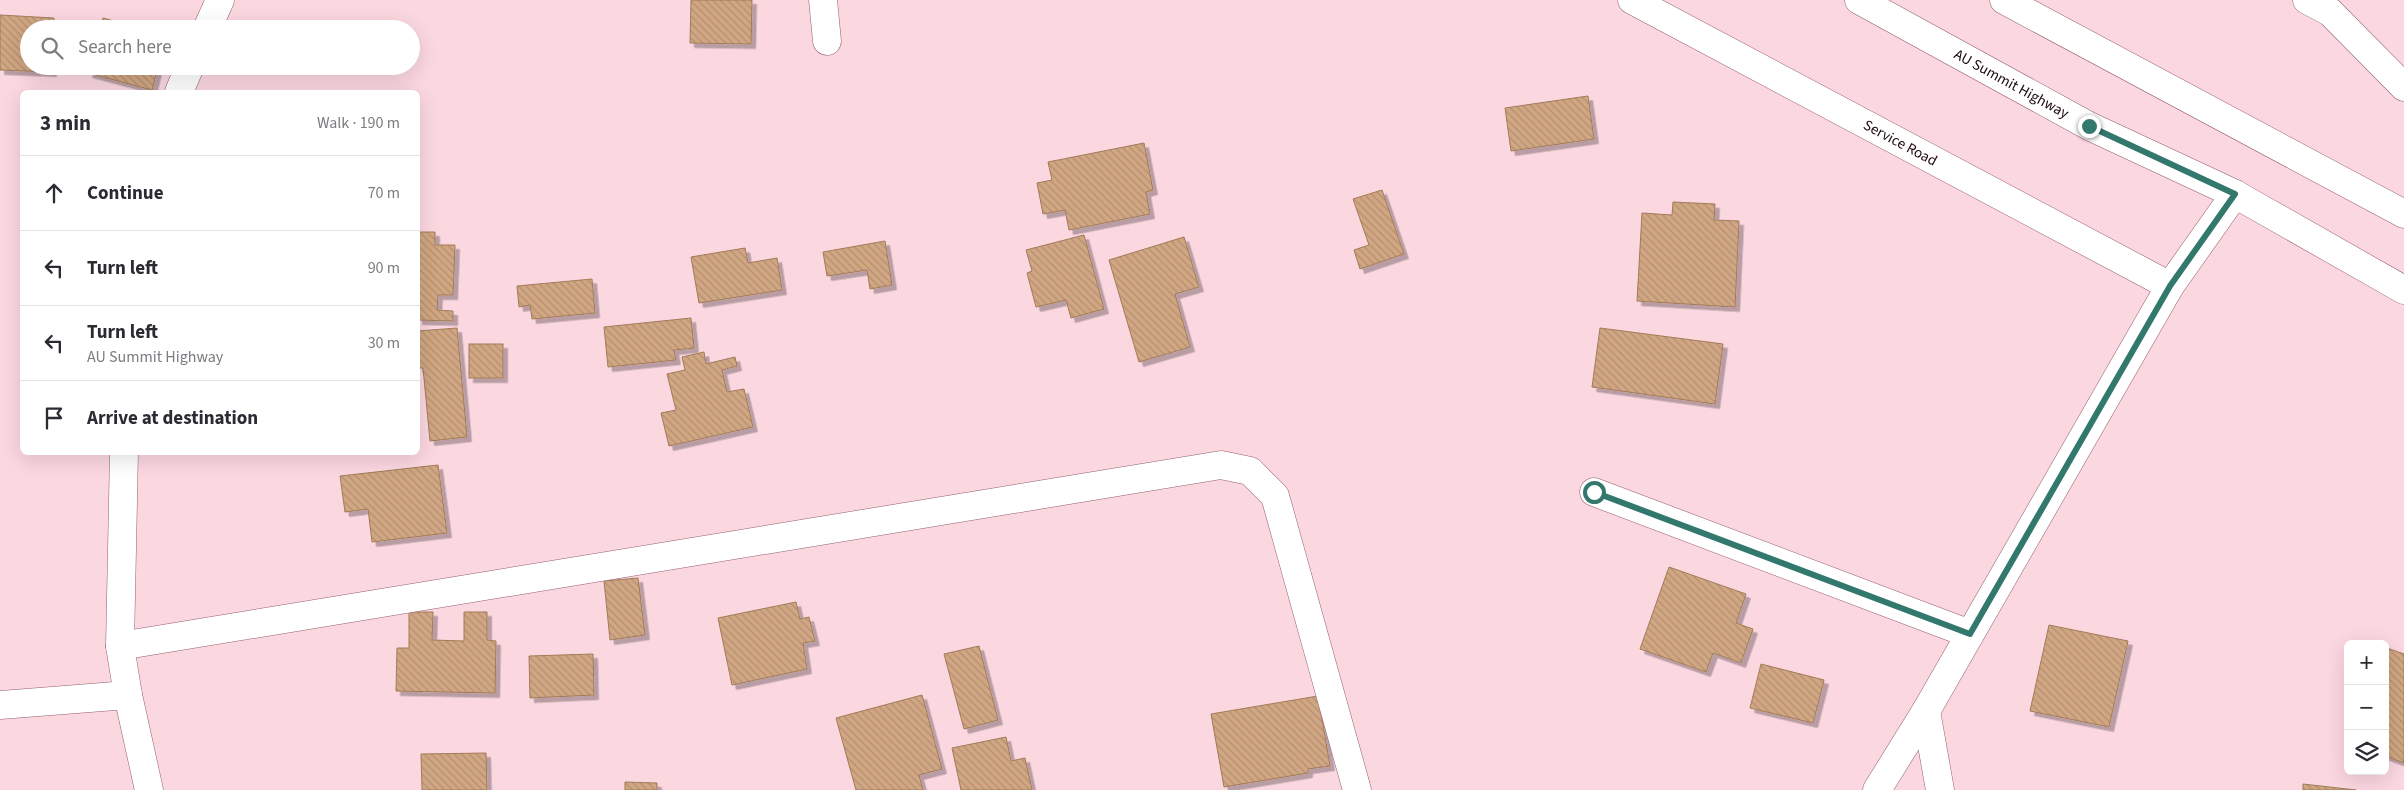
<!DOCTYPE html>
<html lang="en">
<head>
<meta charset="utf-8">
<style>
  body { margin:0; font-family:"Source Sans 3",sans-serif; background:#f2f2f3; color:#2b2b33 }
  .controls { position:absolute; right:15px; bottom:15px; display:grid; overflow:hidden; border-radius:8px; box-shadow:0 5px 20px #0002 }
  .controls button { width:45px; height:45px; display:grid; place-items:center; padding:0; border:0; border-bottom:1px solid #e1e1e2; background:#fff; color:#2b2b33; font:25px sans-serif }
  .stop { position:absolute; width:15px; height:15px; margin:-11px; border:4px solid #32786d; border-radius:50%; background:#fff }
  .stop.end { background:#32786d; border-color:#fff; box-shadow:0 1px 5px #0008 }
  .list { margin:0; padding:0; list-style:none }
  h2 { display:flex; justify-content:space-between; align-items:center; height:65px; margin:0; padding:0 20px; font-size:21px }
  h2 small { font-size:16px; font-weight:400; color:#7c7c81 }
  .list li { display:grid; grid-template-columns:32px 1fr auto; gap:15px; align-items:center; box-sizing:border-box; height:75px; padding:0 20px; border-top:1px solid #e1e1e2 }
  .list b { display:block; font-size:19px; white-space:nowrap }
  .list p { margin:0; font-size:16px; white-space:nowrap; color:#7c7c81 }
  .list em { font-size:16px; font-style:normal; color:#7c7c81 }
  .icon { flex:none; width:28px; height:28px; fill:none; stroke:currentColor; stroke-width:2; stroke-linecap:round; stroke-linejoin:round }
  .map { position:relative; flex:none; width:2404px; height:790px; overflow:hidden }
  .search { position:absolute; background:#fff; box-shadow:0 5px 20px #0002; left:20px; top:20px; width:400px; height:55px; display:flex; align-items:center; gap:12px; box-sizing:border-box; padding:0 18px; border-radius:28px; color:#7c7c81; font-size:19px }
  .panel { position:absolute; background:#fff; box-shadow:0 5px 20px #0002; left:20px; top:90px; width:400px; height:365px; border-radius:8px }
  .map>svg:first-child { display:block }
  .building { fill:url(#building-back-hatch); stroke:#a27a58; filter:url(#shadow) }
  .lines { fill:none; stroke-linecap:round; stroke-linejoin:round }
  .minor-casing { stroke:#935f6e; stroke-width:29 }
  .tertiary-casing { stroke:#935f6e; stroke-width:29 }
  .primary-casing { stroke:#935f6e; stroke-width:29 }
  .minor { stroke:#fff; stroke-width:28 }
  .tertiary { stroke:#fff; stroke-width:28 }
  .primary { stroke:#fff; stroke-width:28 }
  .route { stroke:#32786d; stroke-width:6 }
  .labels { text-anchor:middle; stroke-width:4; stroke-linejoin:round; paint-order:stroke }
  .street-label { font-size:15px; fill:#1c090f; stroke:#fbd7e0 }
</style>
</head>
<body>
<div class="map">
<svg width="2404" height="790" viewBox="0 0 2404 790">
  <defs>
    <pattern id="building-back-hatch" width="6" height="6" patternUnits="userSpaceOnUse" patternTransform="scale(1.25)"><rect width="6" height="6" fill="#d1a783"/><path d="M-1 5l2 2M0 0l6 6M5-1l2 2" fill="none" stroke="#b38e70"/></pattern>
    <filter id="shadow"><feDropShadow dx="4.5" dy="4.5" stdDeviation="0" flood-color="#0004"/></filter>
  </defs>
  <rect width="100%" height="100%" fill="#fbd7e0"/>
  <g class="building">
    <polygon points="691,0 752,0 751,44 690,43"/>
    <polygon points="0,15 54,18 54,29 29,29 29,66 52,66 52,72 0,70"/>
    <polygon points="103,18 143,29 100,29"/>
    <polygon points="90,66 158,66 152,90 88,73"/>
    <polygon points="1588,96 1594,139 1511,151 1505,108"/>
    <polygon points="1144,143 1153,190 1146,192 1150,214 1069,230 1065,210 1043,214 1037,183 1052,180 1048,162"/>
    <polygon points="1382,190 1404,254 1360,269 1354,250 1369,245 1353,199"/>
    <polygon points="1673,202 1715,204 1714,220 1739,221 1735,307 1637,301 1642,213 1672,215"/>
    <polygon points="418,232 435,232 435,245 455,245 453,295 438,295 437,310 453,311 453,321 418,320"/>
    <polygon points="1084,235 1104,309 1071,318 1066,300 1036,307 1027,273 1032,271 1026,250"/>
    <polygon points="1184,237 1199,287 1175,294 1190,347 1139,362 1109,260"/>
    <polygon points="885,241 892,285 870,289 867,270 827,276 823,252"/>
    <polygon points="745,248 748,263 777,258 782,290 699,303 691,257"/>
    <polygon points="592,279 595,313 532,319 530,305 519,307 517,286"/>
    <polygon points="691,318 694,348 674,350 676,360 608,367 604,327"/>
    <polygon points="457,328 467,437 430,441 423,368 418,368 418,331"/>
    <polygon points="1600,328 1723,344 1715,404 1592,387"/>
    <rect x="469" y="344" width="34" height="34"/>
    <polygon points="704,352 706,364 735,357 737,366 722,370 727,392 744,389 753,427 669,446 661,413 676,410 667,374 685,370 682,357"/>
    <polygon points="438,465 447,533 372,542 368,509 345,512 340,476"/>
    <polygon points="1669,567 1746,594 1736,623 1753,629 1741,663 1713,653 1706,672 1640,649"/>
    <polygon points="638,578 645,635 610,640 604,581"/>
    <polygon points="796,602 800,619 809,617 815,641 803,643 807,669 732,685 718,618"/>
    <polygon points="409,612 433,612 432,640 464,641 464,612 487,612 487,640 496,641 495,693 396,691 397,648 409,648"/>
    <polygon points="2049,625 2128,641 2109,727 2030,711"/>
    <polygon points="979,646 998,720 964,729 944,654"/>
    <polygon points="2387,648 2404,654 2404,763 2385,756 2385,654"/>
    <polygon points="593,654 594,695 530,698 529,656"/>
    <polygon points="1761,664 1824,680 1813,723 1750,708"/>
    <polygon points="922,695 942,769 919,775 923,790 856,790 836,718"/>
    <polygon points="1318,696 1330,766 1308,769 1308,773 1224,787 1211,714"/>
    <polygon points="1006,737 1011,761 1025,758 1032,790 961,790 952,748"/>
    <polygon points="486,753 487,790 422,790 421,754"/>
    <polygon points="625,782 657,783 657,790 625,790"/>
    <polygon points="2303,784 2356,790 2303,790"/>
  </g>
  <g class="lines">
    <defs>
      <g id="minor">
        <polyline points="823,0 827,41"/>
        <path id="s1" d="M1632,0L2170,286"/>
        <polyline points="2307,0 2330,12 2404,87"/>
        <polyline points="207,29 220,0"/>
        <polyline points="179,92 190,66"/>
        <polyline points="124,452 120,646 128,695 149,790"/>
        <polyline points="1594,492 1970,634"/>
        <polyline points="120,646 1221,465 1250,471 1275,496 1357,790"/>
        <polyline points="0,705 128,695"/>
        <polyline points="1926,711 1940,790"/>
      </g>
      <polyline id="tertiary" points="1877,790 1926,711 2170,286 2235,194"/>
      <g id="primary">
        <path id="s2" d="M1859,0L2089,126L2235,194L2404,290"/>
        <polyline points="2004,0 2404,214"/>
      </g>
    </defs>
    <use href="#minor" class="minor-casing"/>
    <use href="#tertiary" class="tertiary-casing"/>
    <use href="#primary" class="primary-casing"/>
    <use href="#minor" class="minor"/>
    <use href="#tertiary" class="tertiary"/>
    <use href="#primary" class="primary"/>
  </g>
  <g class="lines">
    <polyline class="route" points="1594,492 1970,634 2170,286 2235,194 2089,126"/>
  </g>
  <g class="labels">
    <g class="street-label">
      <text dy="5" stroke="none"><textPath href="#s2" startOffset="174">AU Summit Highway</textPath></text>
      <text dy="5" stroke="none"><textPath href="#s1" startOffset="304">Service Road</textPath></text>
    </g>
  </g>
</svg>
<div class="controls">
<button>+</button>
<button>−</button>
<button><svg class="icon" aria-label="layers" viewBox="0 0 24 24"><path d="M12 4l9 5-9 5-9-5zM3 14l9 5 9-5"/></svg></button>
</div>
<div class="stop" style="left:1594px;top:492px"></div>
<div class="stop end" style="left:2089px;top:126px"></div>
<div class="search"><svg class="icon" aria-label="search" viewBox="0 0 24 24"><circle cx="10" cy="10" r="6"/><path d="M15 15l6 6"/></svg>Search here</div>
<section class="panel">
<h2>3 min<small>Walk · 190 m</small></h2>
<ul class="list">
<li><svg class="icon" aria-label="ahead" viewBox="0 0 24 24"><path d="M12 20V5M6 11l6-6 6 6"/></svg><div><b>Continue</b></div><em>70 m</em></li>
<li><svg class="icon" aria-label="left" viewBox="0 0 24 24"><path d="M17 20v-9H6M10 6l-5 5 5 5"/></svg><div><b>Turn left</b></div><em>90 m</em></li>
<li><svg class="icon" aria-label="left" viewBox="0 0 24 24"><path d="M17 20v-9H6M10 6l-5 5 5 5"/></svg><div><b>Turn left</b><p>AU Summit Highway</p></div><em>30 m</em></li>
<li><svg class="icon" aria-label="arrive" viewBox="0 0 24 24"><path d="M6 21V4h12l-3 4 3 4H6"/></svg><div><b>Arrive at destination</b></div></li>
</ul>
</section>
</div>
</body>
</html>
